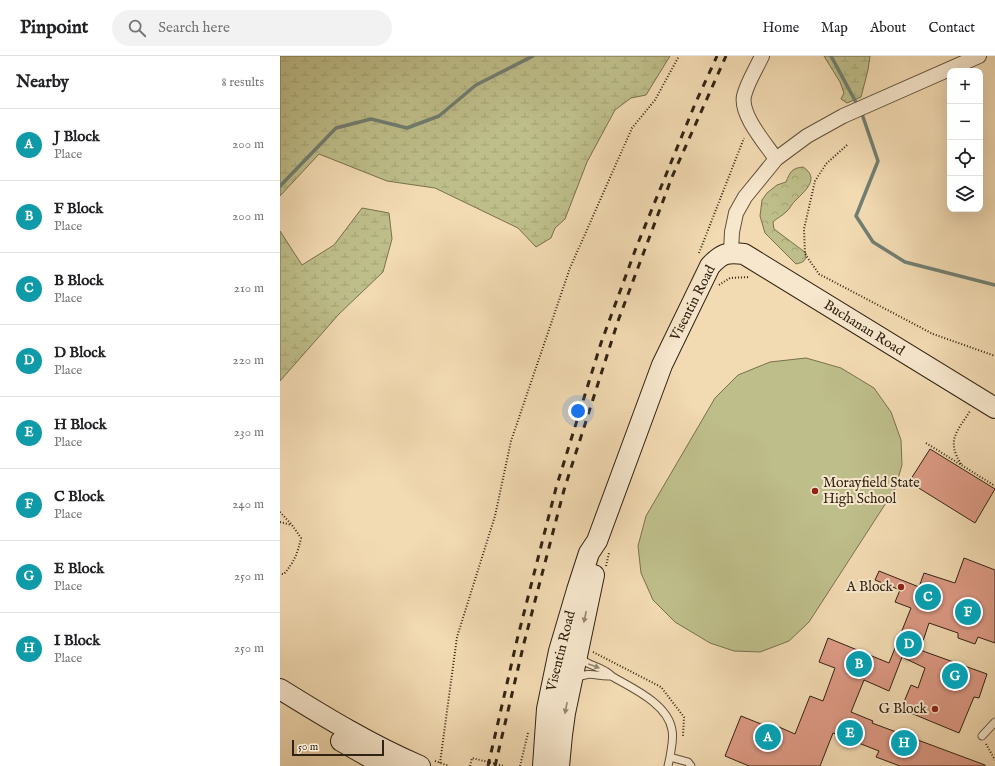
<!DOCTYPE html>
<html lang="en">
<head>
<meta charset="utf-8">
<style>
  :root { --surface:#fff; --page:#f2f2f2; --text:#202124; --muted:#757577; --line:#e0e0e0; --accent:#1a73e8 }
  body { margin:0; font-family:"IM FELL English",serif; background:var(--page); color:var(--text) }
  .controls { position:absolute; right:12px; top:12px; display:grid; overflow:hidden; border-radius:8px; box-shadow:0 4px 16px #0002 }
  .controls button { width:36px; height:36px; display:grid; place-items:center; padding:0; border:0; border-bottom:1px solid var(--line); background:var(--surface); color:var(--text); font:20px sans-serif }
  .scale { position:absolute; left:12px; bottom:10px; width:92px; box-sizing:border-box; padding-left:4px; border:2px solid #312312; border-top:0; font-size:11px; line-height:14px; white-space:nowrap; color:#312312; -webkit-text-stroke:3px #f7e7cd; paint-order:stroke }
  .you { position:absolute; left:298px; top:355px; width:14px; height:14px; margin:-10px; border:3px solid #fff; border-radius:50%; background:#1a73e8; box-shadow:0 0 0 6px #1a73e833 }
  .badge { display:grid; place-items:center; width:26px; height:26px; border-radius:50%; background:var(--accent); color:#fff; font-size:13px; font-weight:700 }
  .pin { position:absolute; translate:-50% -50%; border:2px solid #fff; box-shadow:0 1px 4px #0006 }
  .list { margin:0; padding:0; list-style:none }
  h2 { display:flex; justify-content:space-between; align-items:center; height:52px; margin:0; padding:0 16px; font-size:17px }
  h2 small { font-size:13px; font-weight:400; color:var(--muted) }
  .list li { display:grid; grid-template-columns:26px 1fr auto; gap:12px; align-items:center; box-sizing:border-box; height:72px; padding:0 16px; border-top:1px solid var(--line) }
  .list b { display:block; font-size:15px; white-space:nowrap }
  .list p { margin:0; font-size:13px; white-space:nowrap; color:var(--muted) }
  .list em { font-size:13px; font-style:normal; color:var(--muted) }
  .icon { flex:none; width:22px; height:22px; fill:none; stroke:currentColor; stroke-width:2; stroke-linecap:round; stroke-linejoin:round }
  .map { position:relative; flex:none; width:715px; height:710px; overflow:hidden }
  header { display:flex; align-items:center; gap:24px; box-sizing:border-box; height:56px; padding:0 20px; background:var(--surface); border-bottom:1px solid var(--line) }
  header strong { font-size:19px }
  nav { display:flex; gap:22px; margin-inline-start:auto; font-size:14px }
  .search { width:280px; height:36px; background:var(--page); display:flex; align-items:center; gap:10px; box-sizing:border-box; padding:0 14px; border-radius:22px; color:var(--muted); font-size:15px }
  main { display:flex }
  aside { flex:1; background:var(--surface) }
  .map>svg:first-child { display:block }
  .green { fill:#bebe8a; stroke:#78704e }
  .forest { fill:url(#forest-crowns); stroke:#78704e }
  .wetland { fill:url(#wetland-marsh); stroke:#78704e }
  .lines { fill:none; stroke-linecap:round; stroke-linejoin:round }
  .stream { stroke:#717e71; stroke-width:3.5 }
  .building { fill:#dd9a85; stroke:#312312 }
  .lane-casing { stroke:#61513a; stroke-width:9 }
  .street-casing { stroke:#61513a; stroke-width:16 }
  .secondary-casing { stroke:#312312; stroke-width:22 }
  .path { stroke:#312312; stroke-width:2; stroke-dasharray:1 2; stroke-linecap:butt }
  .lane { stroke:#f7e7cd; stroke-width:7 }
  .street { stroke:#f7e7cd; stroke-width:14 }
  .secondary { stroke:#f7e7cd; stroke-width:20 }
  .rail { stroke:#312312; stroke-width:3; stroke-dasharray:7 7; stroke-linecap:butt }
  .oneway { fill:#948570 }
  .poi-dot { fill:#8f2418; stroke:#f7e7cd; stroke-width:1.5 }
  .labels { text-anchor:middle; dominant-baseline:central; stroke-width:4; stroke-linejoin:round; paint-order:stroke }
  .street-label { font-size:14px; fill:#312312; stroke:#f7e7cd }
  .poi-label { font-size:14px; fill:#312312; stroke:#f7e7cd; text-anchor:end }
</style>
</head>
<body>
<header>
<strong>Pinpoint</strong>
<div class="search"><svg class="icon" aria-label="search" viewBox="0 0 24 24"><circle cx="10" cy="10" r="6"/><path d="M15 15l6 6"/></svg>Search here</div>
<nav><a>Home</a><a>Map</a><a>About</a><a>Contact</a></nav>
</header>
<main>
<aside>
<h2>Nearby<small>8 results</small></h2>
<ul class="list">
<li><span class="badge" style="background:#0f9aa8">A</span><div><b>J Block</b><p>Place</p></div><em>200 m</em></li>
<li><span class="badge" style="background:#0f9aa8">B</span><div><b>F Block</b><p>Place</p></div><em>200 m</em></li>
<li><span class="badge" style="background:#0f9aa8">C</span><div><b>B Block</b><p>Place</p></div><em>210 m</em></li>
<li><span class="badge" style="background:#0f9aa8">D</span><div><b>D Block</b><p>Place</p></div><em>220 m</em></li>
<li><span class="badge" style="background:#0f9aa8">E</span><div><b>H Block</b><p>Place</p></div><em>230 m</em></li>
<li><span class="badge" style="background:#0f9aa8">F</span><div><b>C Block</b><p>Place</p></div><em>240 m</em></li>
<li><span class="badge" style="background:#0f9aa8">G</span><div><b>E Block</b><p>Place</p></div><em>250 m</em></li>
<li><span class="badge" style="background:#0f9aa8">H</span><div><b>I Block</b><p>Place</p></div><em>250 m</em></li>
</ul>
</aside>
<div class="map">
<svg width="715" height="710" viewBox="0 0 715 710">
  <defs>
    <pattern id="forest-crowns" width="20" height="18" patternUnits="userSpaceOnUse"><rect width="20" height="18" fill="#bebe8a"/><path d="M2 6a3 3 0 1 1 6 0M12 15a3 3 0 1 1 6 0" fill="none" stroke="#a4a376"/></pattern>
    <pattern id="wetland-marsh" width="20" height="14" patternUnits="userSpaceOnUse"><rect width="20" height="14" fill="#bebe8a"/><path d="M1 5h8M5 5V1M11 12h8M15 12V8" fill="none" stroke="#a4a376"/></pattern>
  </defs>
  <rect width="100%" height="100%" fill="#f2dab2"/>
  <filter id="stains"><feTurbulence type="fractalNoise" baseFrequency=".005" numOctaves="4"/><feColorMatrix values="0 0 0 0 .2 0 0 0 0 .09 0 0 0 0 .02 0 0 0 .5 -.17"/></filter>
  <radialGradient id="worn" r=".72"><stop offset=".6" stop-color="#630" stop-opacity="0"/><stop offset="1" stop-color="#630" stop-opacity=".3"/></radialGradient>
  <path class="green" d="M526,302L561,312L594,332L611,356L621,384L622,409L615,433L529,566L509,585L480,596L454,595L430,587L395,566L373,544L361,517L358,490L366,460L435,342L458,319L490,306Z"/>
  <path class="forest" d="M523,111C540,122 526,134 516,144C512,147 510,153 506,156C502,160 497,162 493,166L494,173L526,197C526,205 524,206 516,208L485,177L480,160L482,144L487,137L497,129L506,126C510,116 512,112 523,111Z"/>
  <path class="wetland" d="M0,0H390L366,39L351,42L335,54L307,106L285,163L275,172L271,182L256,191L238,172L155,132L107,125L39,98L0,140Z
    M544,0H590L588,14L581,41L567,47L561,43L564,37L560,26Z
    M82,152L109,157L112,183L103,216L59,258L0,325V175L22,209L54,189Z"/>
  <g class="lines">
    <path class="stream" d="M551,0L578,50
      M581,55L598,105L576,160L593,186L625,206L715,229
      M0,130L56,72L91,63L127,72L159,60L196,29L253,0"/>
  </g>
  <path class="building" d="M650,393L715,433L695,467L629,426Z
    M684,502L715,514V587L698,581L695,588L678,582V577L649,567L640,594L707,618L699,642L694,641L679,677L621,653L631,629L638,632L645,612L622,601L609,635L584,624L571,656L593,665L592,667L705,709V710H620L596,701L599,695L553,677L540,710H469L445,700L461,660L491,672L492,668L515,678L530,640L543,645L555,612L539,606L548,582L609,607L631,552L615,546L620,534L595,524L599,515L639,531L644,517L675,527Z"/>
  <g class="lines">
    <g class="lane-casing">
      <path id="lane" d="M299,601C308,610 316,609 325,615C328,616 330,619 333,621C352,632 388,648 392,674C394,683 391,693 390,701L408,706L411,710
        M295,623C311,614 315,621 331,620
        M702,680L715,666
        M388,710L390,701"/>
    </g>
    <g class="street-casing">
      <path id="street" d="M482,0C476,13 467,27 464,40C460,59 486,88 496,103
        M451,196L452,176L456,157L465,141L496,103L527,80L563,60L699,0"/>
    </g>
    <g class="secondary-casing">
      <path id="secondary" d="M0,633C45,661 91,689 140,710
        M61,685L105,710
        M263,710L267,653L279,595L297,534L309,497L317,485L382,309L430,210C442,197 447,196 464,198L715,352
        M279,710L282,679L285,657L314,519"/>
    </g>
    <path class="path" d="M567,89L546,108L535,125L524,173L525,198L539,218L653,278L715,300
      M419,197L464,82
      M439,229L450,222L470,221
      M646,387L715,430
      M681,408C666,384 677,376 690,355
      M0,456L12,469L21,482C18,497 14,506 4,518H0
      M0,466L11,469
      M326,510L329,497
      M313,596L381,631L404,661L403,680
      M706,688L715,704
      M155,705L169,710
      M160,707L177,581L215,460L231,385L290,212L352,72L375,44L399,0
      M190,710L192,702L224,710
      M240,710L248,677"/>
    <use href="#lane" class="lane"/>
    <use href="#street" class="street"/>
    <use href="#secondary" class="secondary"/>
    <path class="rail" d="M208,710L237,584L276,432L321,287L356,192L415,48L437,0
      M215,710L244,587L284,434L338,265L392,121L446,0"/>
  </g>
  <defs><path id="oneway-solid" d="M-6-.8H1V-3.2L6.5 0L1 3.2V.8H-6Z"/></defs>
  <g class="oneway">
    <use href="#oneway-solid" transform="translate(305 561) rotate(102)"/>
    <use href="#oneway-solid" transform="translate(314 610) rotate(20)"/>
    <use href="#oneway-solid" transform="translate(286 652) rotate(101)"/>
  </g>
  <g class="poi-dot">
    <circle cx="535" cy="435" r="4"/>
    <circle cx="621" cy="531" r="4"/>
    <circle cx="655" cy="653" r="4"/>
  </g>
  <g class="labels">
    <g class="street-label">
      <text transform="translate(413 247) rotate(-63)">Visentin Road</text>
      <text transform="translate(584 272) rotate(32)">Buchanan Road</text>
      <text transform="translate(281 595) rotate(-76)">Visentin Road</text>
    </g>
    <g class="poi-label">
      <text x="543" y="427" text-anchor="start">Morayfield State<tspan x="543" dy="16">High School</tspan></text>
      <text x="613" y="531">A Block</text>
      <text x="647" y="653">G Block</text>
    </g>
  </g>
  <rect width="100%" height="100%" filter="url(#stains)"/>
  <rect width="100%" height="100%" fill="url(#worn)"/>
</svg>
<div class="controls">
<button>+</button>
<button>−</button>
<button><svg class="icon" aria-label="locate" viewBox="0 0 24 24"><circle cx="12" cy="12" r="6"/><path d="M12 2v4M12 18v4M2 12h4M18 12h4"/></svg></button>
<button><svg class="icon" aria-label="layers" viewBox="0 0 24 24"><path d="M12 4l9 5-9 5-9-5zM3 14l9 5 9-5"/></svg></button>
</div>
<div class="scale">50 m</div>
<div class="you"></div>
<div class="pin badge" style="left:488px;top:681px;background:#0f9aa8">A</div>
<div class="pin badge" style="left:579px;top:608px;background:#0f9aa8">B</div>
<div class="pin badge" style="left:648px;top:541px;background:#0f9aa8">C</div>
<div class="pin badge" style="left:629px;top:588px;background:#0f9aa8">D</div>
<div class="pin badge" style="left:570px;top:677px;background:#0f9aa8">E</div>
<div class="pin badge" style="left:688px;top:556px;background:#0f9aa8">F</div>
<div class="pin badge" style="left:675px;top:620px;background:#0f9aa8">G</div>
<div class="pin badge" style="left:624px;top:687px;background:#0f9aa8">H</div>
</div>
</main>
</body>
</html>
